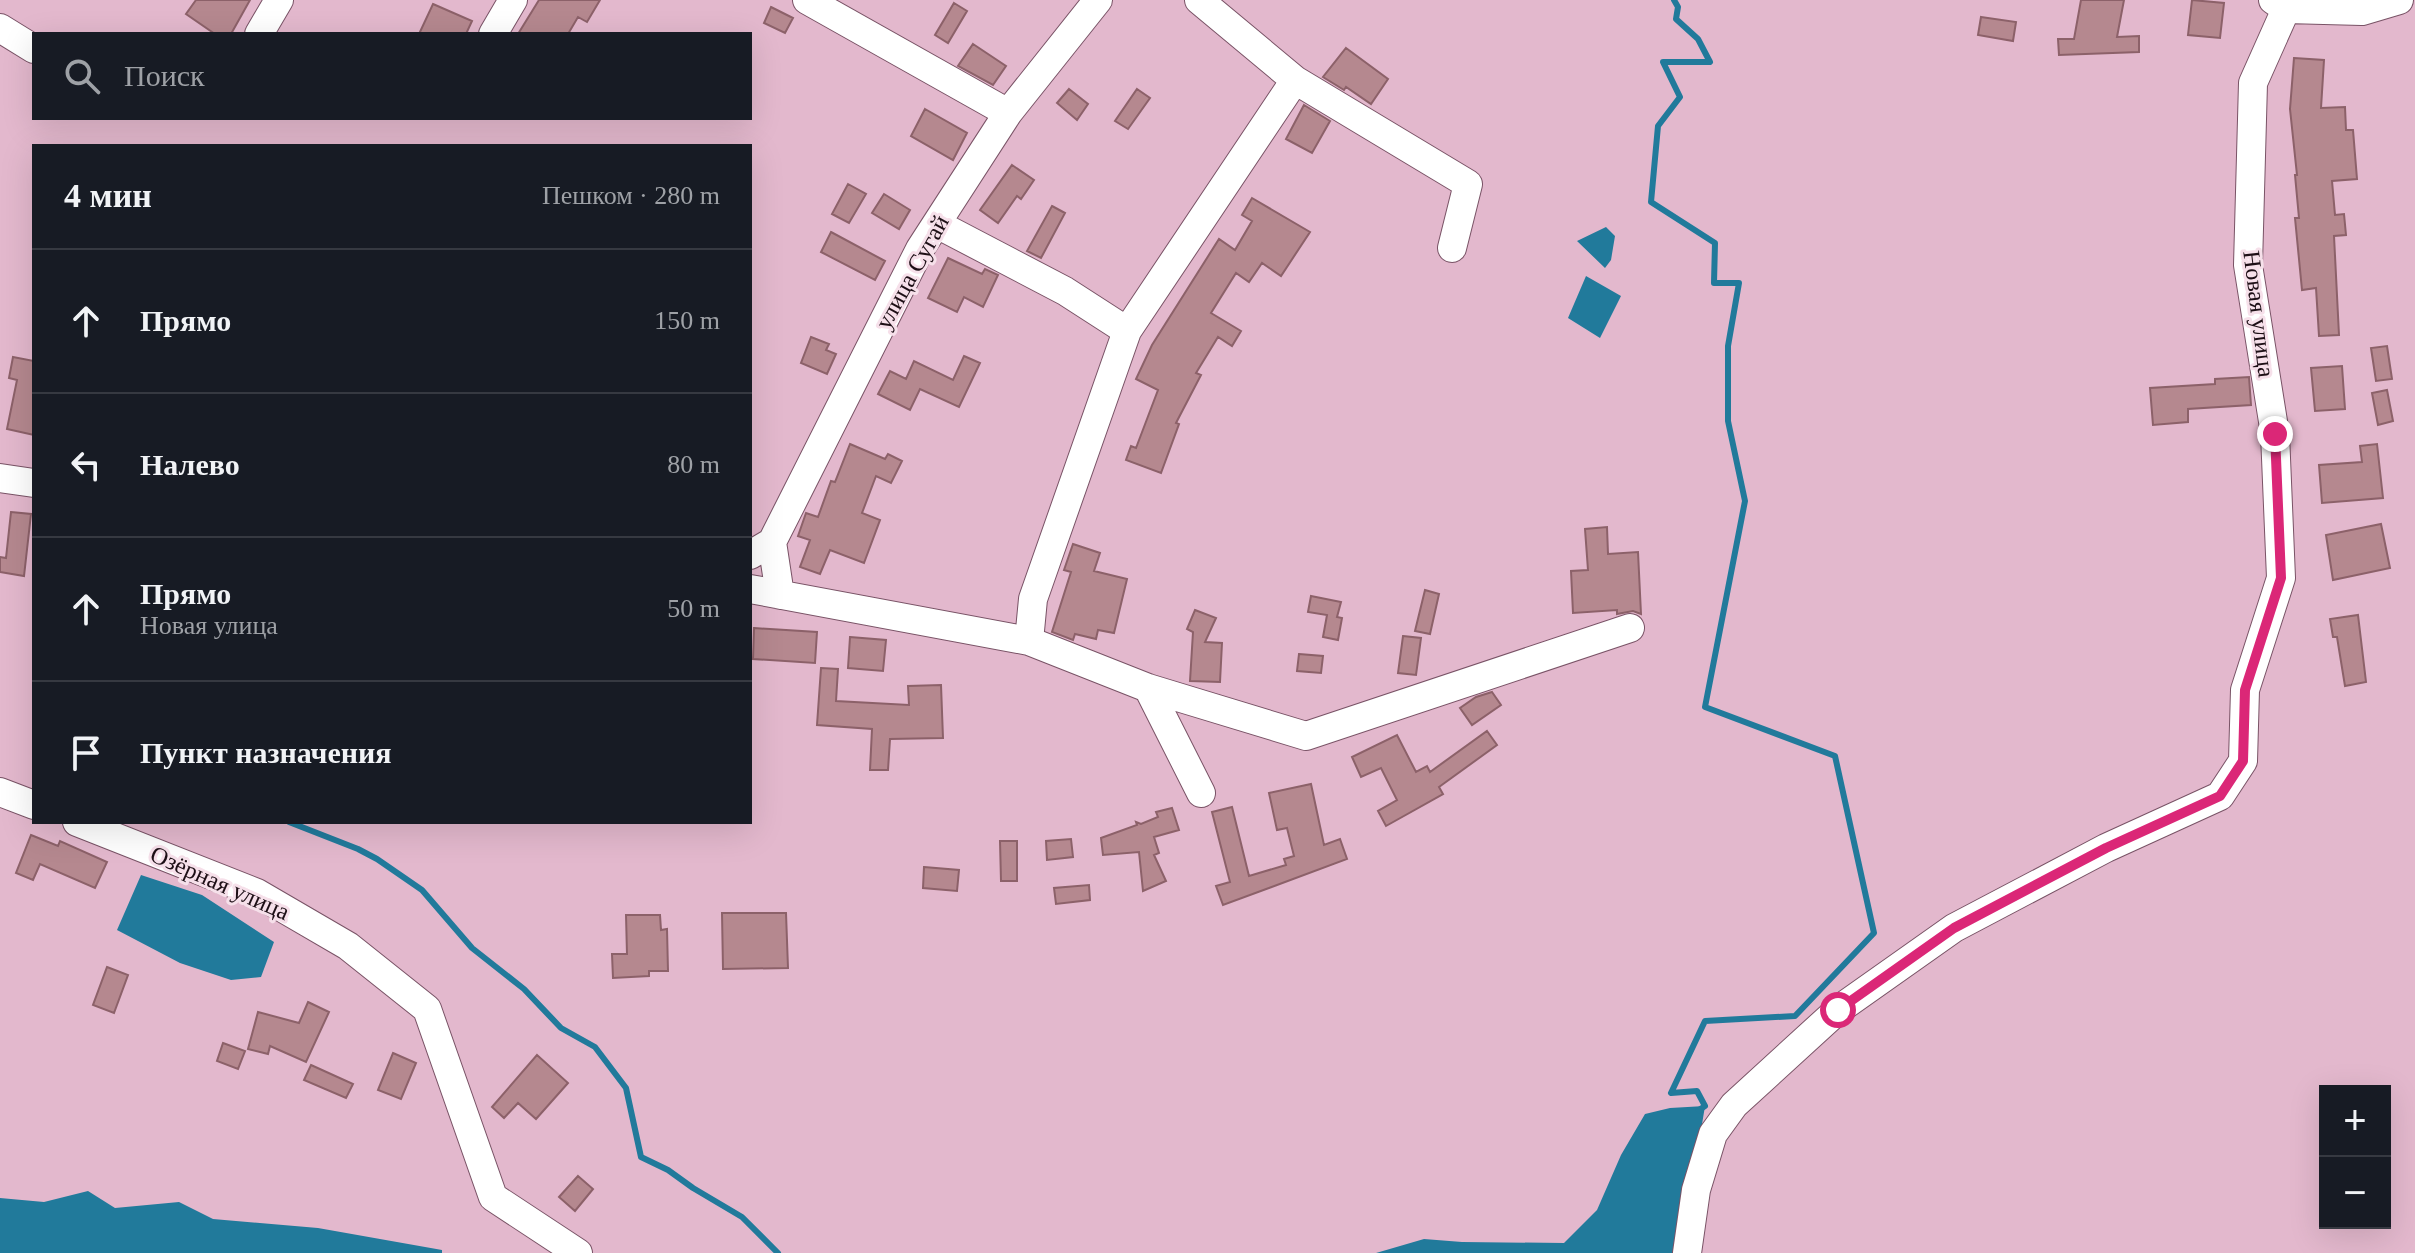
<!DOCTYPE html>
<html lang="ru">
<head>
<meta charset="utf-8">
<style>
  :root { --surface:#171b24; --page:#242831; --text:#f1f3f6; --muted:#9ea1a6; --line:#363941 }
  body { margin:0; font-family:"Times New Roman",serif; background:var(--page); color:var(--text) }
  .controls { position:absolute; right:24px; bottom:24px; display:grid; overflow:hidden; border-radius:0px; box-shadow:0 8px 32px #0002 }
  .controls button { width:72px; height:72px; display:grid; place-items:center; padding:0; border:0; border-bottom:2px solid var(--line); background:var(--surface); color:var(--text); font:40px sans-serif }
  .stop { position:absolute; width:24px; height:24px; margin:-18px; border:6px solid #db2777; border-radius:50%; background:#fff }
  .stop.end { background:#db2777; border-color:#fff; box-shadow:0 2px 8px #0008 }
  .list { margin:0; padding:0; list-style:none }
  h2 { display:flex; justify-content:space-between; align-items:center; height:104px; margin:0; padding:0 32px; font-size:34px }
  h2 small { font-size:26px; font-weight:400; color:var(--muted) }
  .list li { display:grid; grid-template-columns:52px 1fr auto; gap:24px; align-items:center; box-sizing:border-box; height:144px; padding:0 32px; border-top:2px solid var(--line) }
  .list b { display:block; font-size:30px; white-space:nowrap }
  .list p { margin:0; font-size:26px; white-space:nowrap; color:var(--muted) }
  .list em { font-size:26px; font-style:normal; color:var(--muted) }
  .icon { flex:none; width:44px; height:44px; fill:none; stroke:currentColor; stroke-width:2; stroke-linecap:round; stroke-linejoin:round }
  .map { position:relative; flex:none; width:2415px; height:1253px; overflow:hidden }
  .search { position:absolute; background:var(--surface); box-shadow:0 8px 32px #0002; left:32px; top:32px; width:720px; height:88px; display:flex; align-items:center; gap:20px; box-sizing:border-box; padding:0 28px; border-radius:0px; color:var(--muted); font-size:30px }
  .panel { position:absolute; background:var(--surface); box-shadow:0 8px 32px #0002; left:32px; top:144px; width:720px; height:680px; border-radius:0px }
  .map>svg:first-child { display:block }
  .water { fill:#217a9b }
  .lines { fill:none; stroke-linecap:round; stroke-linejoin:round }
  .stream { stroke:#217a9b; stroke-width:6 }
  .building { fill:#b5888f; stroke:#8c6169; stroke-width:2 }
  .minor-casing { stroke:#795366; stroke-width:30 }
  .minor { stroke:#fff; stroke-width:28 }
  .route { stroke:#db2777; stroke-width:10 }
  .labels { text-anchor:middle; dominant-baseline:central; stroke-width:6; stroke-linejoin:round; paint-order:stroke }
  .street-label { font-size:24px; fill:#1d0f16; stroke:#f6e0ea }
</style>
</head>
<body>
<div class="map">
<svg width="2415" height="1253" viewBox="0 0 2415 1253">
  <rect width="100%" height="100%" fill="#e3b8cd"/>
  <path class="water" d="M1606,227L1615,236L1611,260L1605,268L1577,241Z
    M1586,276L1621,296L1600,338L1568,318Z
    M141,875L202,895L274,942L261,977L231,980L180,963L117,930Z
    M1705,1106L1681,1253H1376L1424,1239L1462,1242L1564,1243L1597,1210L1621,1155L1645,1114L1670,1108Z
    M88,1191L115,1208L179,1202L213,1219L318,1228L442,1250V1253H0V1198L44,1202Z"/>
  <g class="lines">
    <path class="stream" d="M1674,0L1678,7L1676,19L1698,39L1710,62H1663L1680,97L1658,126L1651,202L1715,243L1714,283H1739L1728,346V421L1745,501L1705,707L1835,756L1874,933L1795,1016L1705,1021L1671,1093L1697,1091L1705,1106L1699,1110
      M289,822L358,849L377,859L422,890L472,948L524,989L561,1028L595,1047L626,1088L641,1157L668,1170L693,1188L742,1217L778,1253"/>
  </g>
  <path class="building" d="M196,0H250L231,34H215L186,14Z
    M539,0H600L587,22L578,17L568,34H518Z
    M2081,0H2124L2117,37L2139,36V52L2059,55L2058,39H2074Z
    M2192,0L2224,3L2220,38L2188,35Z
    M954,3L967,11L948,43L935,35Z
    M433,4L472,21L466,34H419Z
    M771,7L793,18L785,33L764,23Z
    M1981,17L2016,22L2013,41L1978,35Z
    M973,44L1006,66L993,85L958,66Z
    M1346,48L1388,79L1371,104L1346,87L1344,90L1323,77Z
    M2294,58L2324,60L2321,108L2345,107L2346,130H2353L2357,179L2332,181L2335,215L2344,214L2346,235L2334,236L2339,335L2319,336L2316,288L2302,290L2295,218H2299L2295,175H2297L2290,109Z
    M1069,89L1088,104L1077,120L1057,103Z
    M1137,89L1150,98L1128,129L1115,121Z
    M1304,105L1330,121L1312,153L1286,139Z
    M925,109L967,133L953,160L911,136Z
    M1012,165L1034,180L1021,199L1017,196L998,223L980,210Z
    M848,184L866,194L849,223L832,214Z
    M884,194L910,210L899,229L872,213Z
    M1252,198L1310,232L1281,276L1262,263L1249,282L1236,273L1211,313L1241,331L1232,346L1218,337L1196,373L1201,375L1176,423L1179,424L1161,473L1126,460L1131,446L1136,448L1158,390L1136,379L1152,345L1219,239L1235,250L1252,221L1242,215Z
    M1052,206L1065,213L1041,258L1027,251Z
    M831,232L885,261L875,280L821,252Z
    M948,258L982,274L985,269L998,275L983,307L964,297L957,312L928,298Z
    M811,337L829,344L826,350L836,354L827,374L801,363Z
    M2387,346L2392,379L2376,381L2371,348Z
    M964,356L980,363L959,407L920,389L910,410L878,394L890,371L906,379L914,361L953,380Z
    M13,357L34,361V435L7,429L17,380L9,378Z
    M2342,366L2345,409L2315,411L2311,368Z
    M2249,377L2251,405L2188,409V422L2153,425L2150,388L2215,384V379Z
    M2387,390L2393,421L2378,425L2372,393Z
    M850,444L885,459L888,454L902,461L891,483L876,476L862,513L880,520L864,563L830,550L820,574L800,567L810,540L798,536L806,513L818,517L831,481L835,482Z
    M2377,444L2383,498L2322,503L2319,465L2362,462L2360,446Z
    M11,512L31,514L24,576L0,572V557L6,558Z
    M2381,524L2390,568L2333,580L2326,535Z
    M1607,527L1608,554L1638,552L1641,614L1633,611L1617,614V610L1573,613L1571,571L1588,570L1585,529Z
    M1073,544L1100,553L1094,571L1127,579L1114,633L1098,630L1096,639L1075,634L1073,640L1052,632L1071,572L1064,570Z
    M1425,590L1439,594L1430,634L1415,631Z
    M1311,596L1341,602L1337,617L1342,618L1338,640L1323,637L1327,615L1308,612Z
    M1195,610L1216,618L1205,642L1222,643L1220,682L1190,681L1193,632L1187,629Z
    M2358,615L2366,682L2345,686L2337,637H2333L2330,619Z
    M754,628L817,632L815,663L753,659Z
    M1403,636L1421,638L1416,675L1398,673Z
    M850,637L886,640L883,671L848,668Z
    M1299,654L1323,656L1321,673L1297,671Z
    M821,668L838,669L836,701L909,705L908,686L941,685L943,738L890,739L888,770H870L872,729L817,725Z
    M1492,692L1501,705L1472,725L1460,708L1476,697Z
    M1487,731L1497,745L1439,787L1443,794L1386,826L1378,811L1397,800L1381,768L1361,777L1352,757L1397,735L1416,772L1427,766L1430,772Z
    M1311,784L1324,845L1340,839L1347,859L1223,905L1216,886L1230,882L1212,812L1232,807L1249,876L1286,865L1284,859L1294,856L1287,828L1277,830L1269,793Z
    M1172,808L1179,830L1154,837L1159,853L1154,855L1166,881L1143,891L1139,852L1103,855L1101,838L1137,825L1136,822L1141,824L1158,817L1156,812Z
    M31,835L58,846L60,841L107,862L95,888L40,864L33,880L16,873Z
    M1071,839L1073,857L1047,860L1046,841Z
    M1000,841H1017V881H1001Z
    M924,867L959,870L957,891L923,888Z
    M1089,885L1090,900L1056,904L1054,888Z
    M722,913H786L788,968L723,969Z
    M626,915H660L661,930L667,929L668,971H649V976L613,978L612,954H627Z
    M107,967L128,975L114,1013L93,1005Z
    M308,1002L329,1012L306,1062L270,1046L268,1054L248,1049L258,1012L299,1023Z
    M223,1043L245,1051L238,1069L217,1061Z
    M393,1053L416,1063L401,1099L378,1090Z
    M537,1055L568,1083L536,1119L518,1103L504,1118L492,1107Z
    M311,1065L353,1084L346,1098L304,1080Z
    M578,1176L593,1189L575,1211L559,1197Z"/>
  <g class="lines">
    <g class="minor-casing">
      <path id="minor" d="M807,0L1008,113
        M2273,0L2286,9L2362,11L2399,0
        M0,28L34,49
        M259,34L279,0
        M493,34L513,0
        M1295,80L1468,184L1452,248
        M937,224L1065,291L1127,331
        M0,478L34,483
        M772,542L780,595
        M750,555L772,542L920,249L1008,113L1098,0
        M750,589L1029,641L1148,688L1306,736L1630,628
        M1029,641L1033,599L1127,331L1295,80L1199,0
        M1148,688L1201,793
        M0,792L34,805
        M77,822L257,893L348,946L427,1009L493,1197L578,1253
        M1687,1253L1696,1190L1713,1134L1734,1105L1838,1010L1954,928L2106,848L2220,796L2243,761L2245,690L2281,578L2275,434L2248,265L2253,83L2286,9"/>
    </g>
    <use href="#minor" class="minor"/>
  </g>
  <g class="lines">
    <path class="route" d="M1838,1010L1954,928L2106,848L2220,796L2243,761L2245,690L2281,578L2275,434"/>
  </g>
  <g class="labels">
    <g class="street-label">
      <text transform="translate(912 272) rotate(-61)">улица Сугай</text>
      <text transform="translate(2259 314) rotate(83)">Новая улица</text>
      <text transform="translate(220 883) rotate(24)">Озёрная улица</text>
    </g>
  </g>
</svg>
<div class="controls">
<button>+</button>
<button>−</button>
</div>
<div class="stop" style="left:1838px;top:1010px"></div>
<div class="stop end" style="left:2275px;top:434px"></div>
<div class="search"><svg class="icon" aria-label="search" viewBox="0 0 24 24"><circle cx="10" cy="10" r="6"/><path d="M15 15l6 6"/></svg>Поиск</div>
<section class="panel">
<h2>4 мин<small>Пешком · 280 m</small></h2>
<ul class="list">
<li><svg class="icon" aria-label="ahead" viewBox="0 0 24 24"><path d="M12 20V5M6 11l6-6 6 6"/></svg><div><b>Прямо</b></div><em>150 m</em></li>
<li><svg class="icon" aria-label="left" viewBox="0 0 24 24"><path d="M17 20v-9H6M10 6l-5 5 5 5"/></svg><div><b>Налево</b></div><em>80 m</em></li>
<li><svg class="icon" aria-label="ahead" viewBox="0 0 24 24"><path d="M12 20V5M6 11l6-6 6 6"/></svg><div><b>Прямо</b><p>Новая улица</p></div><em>50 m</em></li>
<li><svg class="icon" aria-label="arrive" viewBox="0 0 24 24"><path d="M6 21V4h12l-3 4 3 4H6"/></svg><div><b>Пункт назначения</b></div></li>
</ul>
</section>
</div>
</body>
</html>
